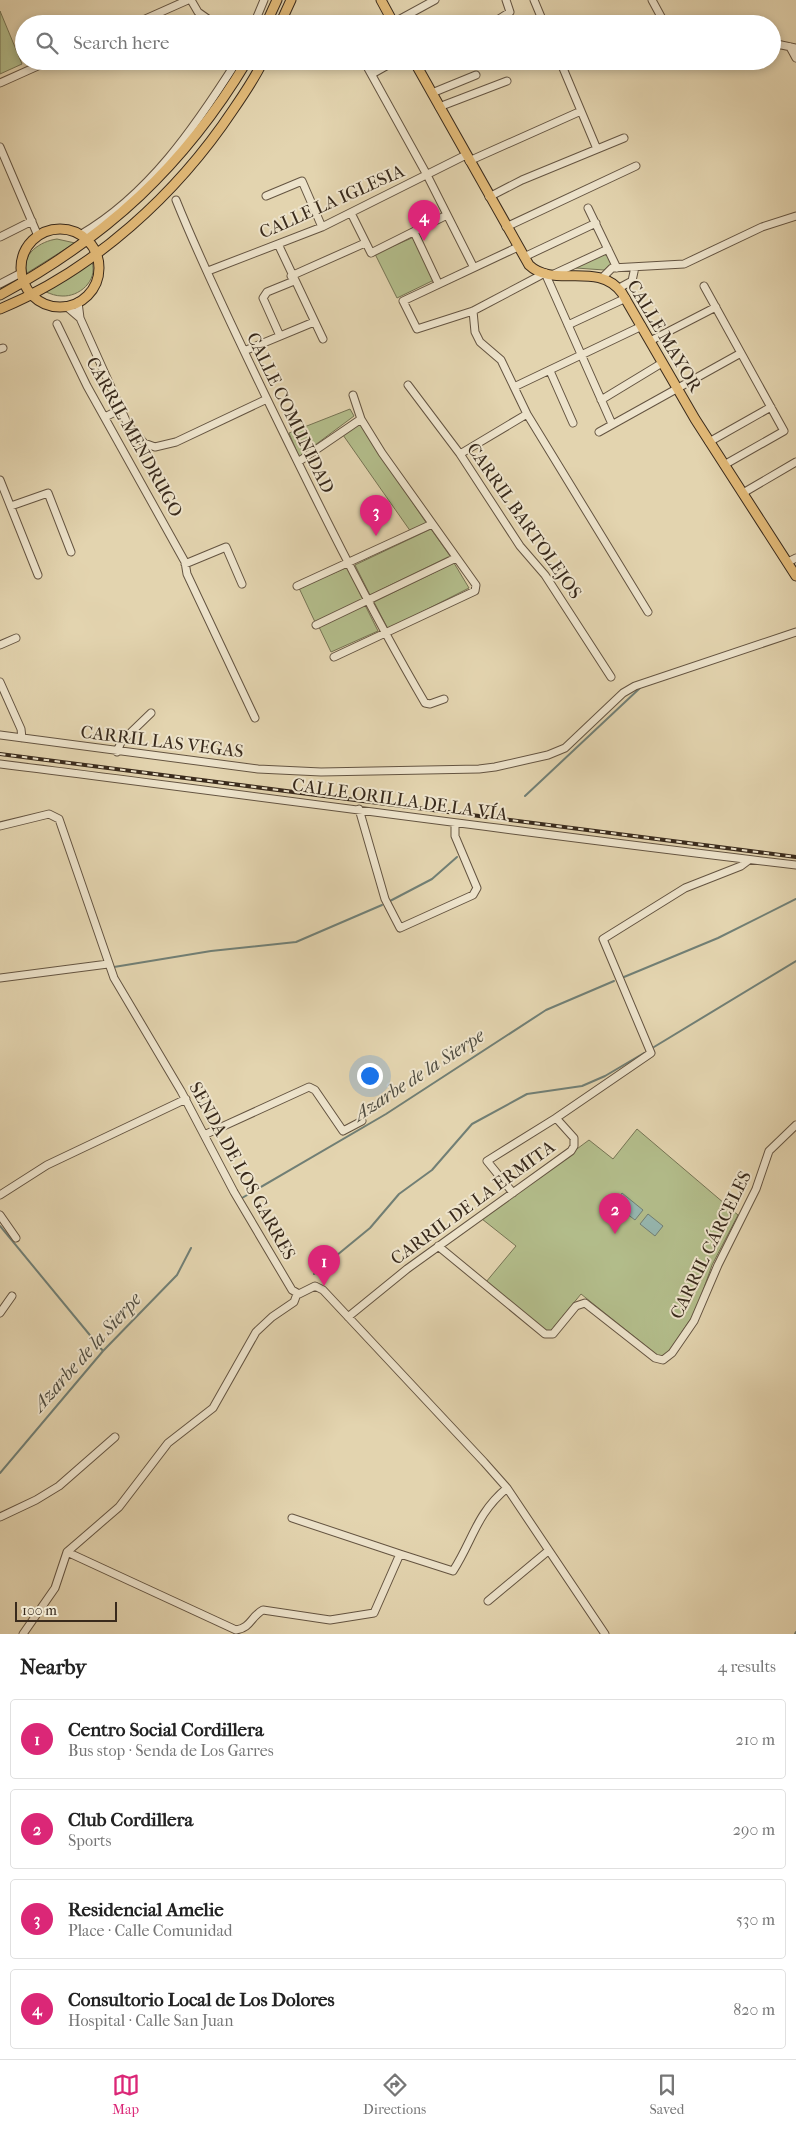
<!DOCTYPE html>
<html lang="en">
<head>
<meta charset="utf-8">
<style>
  :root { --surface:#fff; --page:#f2f2f2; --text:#222; --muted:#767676; --line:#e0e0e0; --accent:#db2777 }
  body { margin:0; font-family:"IM FELL French Canon",serif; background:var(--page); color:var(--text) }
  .scale { position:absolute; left:15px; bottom:12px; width:102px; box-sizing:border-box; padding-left:5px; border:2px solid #392a1c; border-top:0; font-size:14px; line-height:18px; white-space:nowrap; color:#392a1c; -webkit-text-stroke:4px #ede3cb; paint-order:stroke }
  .you { position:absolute; left:369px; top:1075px; width:18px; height:18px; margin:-12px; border:4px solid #fff; border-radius:50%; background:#1a73e8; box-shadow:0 0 0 8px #1a73e833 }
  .badge { display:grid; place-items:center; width:32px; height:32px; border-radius:50%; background:var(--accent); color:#fff; font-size:16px; font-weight:700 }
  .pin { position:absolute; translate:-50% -41px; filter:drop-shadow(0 1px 2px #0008) }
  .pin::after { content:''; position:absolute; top:26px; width:18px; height:15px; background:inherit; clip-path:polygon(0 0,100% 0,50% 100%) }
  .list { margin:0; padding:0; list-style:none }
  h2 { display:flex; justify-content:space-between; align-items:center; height:65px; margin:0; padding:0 20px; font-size:21px }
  h2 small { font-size:16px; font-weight:400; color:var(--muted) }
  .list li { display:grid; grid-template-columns:32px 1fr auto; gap:15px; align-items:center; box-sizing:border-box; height:80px; margin:0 10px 10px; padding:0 10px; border:1px solid var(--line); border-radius:5px }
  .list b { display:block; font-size:19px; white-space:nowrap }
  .list p { margin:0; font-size:16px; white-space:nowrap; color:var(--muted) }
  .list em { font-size:16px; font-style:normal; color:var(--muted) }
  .icon { flex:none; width:28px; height:28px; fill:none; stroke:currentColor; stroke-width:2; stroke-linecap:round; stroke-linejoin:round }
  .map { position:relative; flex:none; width:796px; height:1634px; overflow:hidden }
  .search { position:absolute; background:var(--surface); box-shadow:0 2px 8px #0003; left:15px; right:15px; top:15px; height:55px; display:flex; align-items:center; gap:12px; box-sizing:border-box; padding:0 18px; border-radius:28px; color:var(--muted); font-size:19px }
  .sheet { height:425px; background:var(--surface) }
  nav { display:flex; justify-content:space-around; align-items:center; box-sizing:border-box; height:70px; border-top:1px solid var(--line); background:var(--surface); font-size:14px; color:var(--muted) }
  nav a { display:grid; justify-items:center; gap:2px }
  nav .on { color:var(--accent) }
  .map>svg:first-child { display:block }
  .green { fill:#b3bd8b; stroke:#767454 }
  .water { fill:#96b7b0; stroke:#717f75 }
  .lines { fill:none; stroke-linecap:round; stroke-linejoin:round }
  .stream { stroke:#717f75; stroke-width:2 }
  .minor-casing { stroke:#645441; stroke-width:9 }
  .major-casing { stroke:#392a1c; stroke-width:11 }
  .minor { stroke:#ede3cb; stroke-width:7 }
  .major { stroke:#e2ba78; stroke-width:9 }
  .rail-casing { stroke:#392a1c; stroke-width:4 }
  .rail { stroke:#ede3cb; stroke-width:2; stroke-dasharray:5.5; stroke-linecap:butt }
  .labels { text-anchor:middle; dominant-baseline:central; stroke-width:4; stroke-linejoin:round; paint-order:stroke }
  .street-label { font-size:18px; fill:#392a1c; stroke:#ede3cb }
  .water-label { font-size:19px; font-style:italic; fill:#504d41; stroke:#ede3cb }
</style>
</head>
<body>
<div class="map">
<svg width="796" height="1634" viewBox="0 0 796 1634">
  <rect width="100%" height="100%" fill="#e3d4af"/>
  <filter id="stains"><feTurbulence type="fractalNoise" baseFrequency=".004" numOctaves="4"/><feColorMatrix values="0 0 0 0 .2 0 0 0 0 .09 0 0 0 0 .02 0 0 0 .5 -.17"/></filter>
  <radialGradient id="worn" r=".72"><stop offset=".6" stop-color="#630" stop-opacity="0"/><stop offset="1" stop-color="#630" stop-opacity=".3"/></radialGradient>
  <path class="green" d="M0,11L22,64L0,74Z
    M414,237L434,280L397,298L375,254Z
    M57,239L75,243L27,273C20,254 41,241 57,239Z
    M607,252L612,263L604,270L576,268Z
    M92,262C98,281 79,297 62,296C56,296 51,294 46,292Z
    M350,409L354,416L299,457L289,433Z
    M360,424L427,524L411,532L343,435Z
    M431,529L450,556L370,595L355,565Z
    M454,563L469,588L388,629L374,602Z
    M348,567L363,600L315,622L299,588Z
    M365,605L378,631L331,652L319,627Z
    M637,1129L738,1215L712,1265L696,1311L665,1357L661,1358L581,1294L549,1333L545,1332L486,1282L516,1246L482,1219L589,1140L613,1159Z"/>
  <path class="water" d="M622,1193L643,1210L635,1220L614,1204Z
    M648,1214L663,1226L655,1236L640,1224Z"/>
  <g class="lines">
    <path class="stream" d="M525,796L640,688
      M390,901L432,879L457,857
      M114,967L211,951L296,942L382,905
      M624,977L718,938L796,899
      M654,1047L796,961
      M242,1198L386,1114L546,1010L614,981
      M0,1226L103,1351
      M314,1274L370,1228L399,1194L432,1170L472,1124L527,1094L582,1086L605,1076L644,1053
      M0,1473L103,1351L177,1275L191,1248
      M795,1634L796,1632"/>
    <g class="minor-casing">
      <path id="minor" d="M191,0L198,12L215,24
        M534,0L544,24
        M652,0L665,24
        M499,19L510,12L506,0
        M134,24L188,0
        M254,24L264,0
        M391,24L435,0
        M772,43L796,48
        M790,47L796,58
        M364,61L427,175L473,266
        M560,61L597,149
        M418,67L431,61
        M372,74L395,61
        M0,83L49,61
        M432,93L476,75
        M439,107L507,81
        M0,147L38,236
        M469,161L581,111
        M266,196L302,181L322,227
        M489,197L522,180L624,138
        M176,200C203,267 235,332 266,397C316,500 367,604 425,703L430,704L444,699
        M588,208L617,268
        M351,213L371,253L447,215
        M506,227L636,166
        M414,232L438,283
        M80,235C149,195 195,127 237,61
        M0,237L32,221
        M278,244L323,339
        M518,247L403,301L417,329L473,311L545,273L612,424
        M524,257L596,223
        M208,271L322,227L466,155
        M554,274L608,249
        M291,276L365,243
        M602,278L612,268L684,264L762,227L796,216
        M0,284L21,273
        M704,286L784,431L724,465
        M619,288L632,281L635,267
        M78,302L80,318L128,425L144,443L155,447L176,442L267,399
        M66,306L80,318
        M473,311L475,332L480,342L501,360L527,414L648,612
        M57,324L87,386L185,562L187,574L255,718
        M568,325L626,298
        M280,336L263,298L267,292L294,281
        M650,341L716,307
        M0,349L3,348
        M244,351L314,322
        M550,371L573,423
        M408,385L460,454L520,546L545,575L611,677
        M514,387L642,326
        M601,400L662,363
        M105,417L121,409
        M599,432L741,353
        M709,442L771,407
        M460,454L527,414
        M298,462L361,419
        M0,480L38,575
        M743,493L796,462
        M11,506L48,493L71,552
        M788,562L796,558
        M185,564L226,547L242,584
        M297,586L432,524
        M316,625L456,558
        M0,645L16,638
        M334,657L475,591L476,585L382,453L361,419L353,395
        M0,682L21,729L22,738
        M0,735L258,769L321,772L479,769L495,767L548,755L565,748L623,693L635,686L796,632
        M117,752L121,742L151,713
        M0,764C266,797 530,834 796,865
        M359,809L385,899L400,928L473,895L477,888L455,836V823
        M0,826L49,814L59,819L114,978L181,1091L234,1192L292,1290L299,1294L315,1286L323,1290L484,1462L507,1488L605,1634
        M0,978L108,964
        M204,1135L309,1087L315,1090L343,1131L362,1121
        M513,1193L487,1161L556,1118
        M0,1195L47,1165L186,1099
        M0,1215L16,1238
        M438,1246L545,1334H553L576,1306L585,1303L655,1358L663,1360L672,1353L694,1321L718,1265L756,1189L769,1151L796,1125
        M0,1313L12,1296
        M348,1317L407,1269L571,1151L574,1146V1138L556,1118L651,1053L603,939L685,888L741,866L749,860
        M0,1517L36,1500L59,1486L115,1437
        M292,1518L400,1554
        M67,1552L236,1630C251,1628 251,1616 263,1610L330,1620L374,1613L400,1554L453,1571C473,1540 476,1514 507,1488
        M488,1601L548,1551
        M23,1634L55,1588L67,1552L119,1507L168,1443L213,1408L256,1332L272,1317L294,1302L297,1294"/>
    </g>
    <g class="major-casing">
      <path id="major" d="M381,0L394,24
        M266,24L277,0
        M280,24L291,0
        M414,61L529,265C554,289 598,260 622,293L695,419L796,576
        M21 268a39 39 0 1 1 78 0a39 39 0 1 1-78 0Z
        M0,295C107,237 184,166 247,61
        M0,309C94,270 177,194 233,110C244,94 255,78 263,61"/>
    </g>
    <use href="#minor" class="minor"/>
    <use href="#major" class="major"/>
    <g class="rail-casing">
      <path id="rail" d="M0,754L796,857"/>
    </g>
    <use href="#rail" class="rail"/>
  </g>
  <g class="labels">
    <g class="street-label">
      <text transform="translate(332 202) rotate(-24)">CALLE LA IGLESIA</text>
      <text transform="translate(664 336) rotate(59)">CALLE MAYOR</text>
      <text transform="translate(290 413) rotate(64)">CALLE COMUNIDAD</text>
      <text transform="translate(134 437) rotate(61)">CARRIL MENDRUGO</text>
      <text transform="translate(524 521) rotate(55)">CARRIL BARTOLEJOS</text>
      <text transform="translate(162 742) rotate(7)">CARRIL LAS VEGAS</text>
      <text transform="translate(400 800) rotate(8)">CALLE ORILLA DE LA VÍA</text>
      <text transform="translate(242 1171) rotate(61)">SENDA DE LOS GARRES</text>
      <text transform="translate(473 1203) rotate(-36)">CARRIL DE LA ERMITA</text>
      <text transform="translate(711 1245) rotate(-64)">CARRIL CÁRCELES</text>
    </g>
    <g class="water-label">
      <text transform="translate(419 1075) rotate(-33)">Azarbe de la Sierpe</text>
      <text transform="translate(87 1352) rotate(-48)">Azarbe de la Sierpe</text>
    </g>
  </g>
  <rect width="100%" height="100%" filter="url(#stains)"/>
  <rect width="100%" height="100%" fill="url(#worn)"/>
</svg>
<div class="scale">100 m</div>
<div class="you"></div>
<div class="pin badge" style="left:324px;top:1286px">1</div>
<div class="pin badge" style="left:615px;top:1234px">2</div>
<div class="pin badge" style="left:376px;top:536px">3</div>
<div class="pin badge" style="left:424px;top:241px">4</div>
<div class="search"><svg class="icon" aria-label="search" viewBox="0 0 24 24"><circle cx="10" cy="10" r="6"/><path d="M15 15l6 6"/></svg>Search here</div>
</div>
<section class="sheet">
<h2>Nearby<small>4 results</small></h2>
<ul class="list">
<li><span class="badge">1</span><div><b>Centro Social Cordillera</b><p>Bus stop · Senda de Los Garres</p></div><em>210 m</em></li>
<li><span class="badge">2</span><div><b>Club Cordillera</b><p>Sports</p></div><em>290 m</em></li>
<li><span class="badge">3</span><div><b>Residencial Amelie</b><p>Place · Calle Comunidad</p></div><em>530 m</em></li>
<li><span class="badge">4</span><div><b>Consultorio Local de Los Dolores</b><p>Hospital · Calle San Juan</p></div><em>820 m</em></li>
</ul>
</section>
<nav>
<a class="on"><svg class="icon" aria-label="map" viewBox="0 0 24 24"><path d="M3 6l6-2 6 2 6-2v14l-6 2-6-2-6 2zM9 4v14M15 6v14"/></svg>Map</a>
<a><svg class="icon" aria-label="directions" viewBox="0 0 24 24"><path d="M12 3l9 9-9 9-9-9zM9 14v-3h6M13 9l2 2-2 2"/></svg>Directions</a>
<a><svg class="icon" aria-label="saved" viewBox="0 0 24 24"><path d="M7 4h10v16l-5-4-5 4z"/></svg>Saved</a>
</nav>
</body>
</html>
